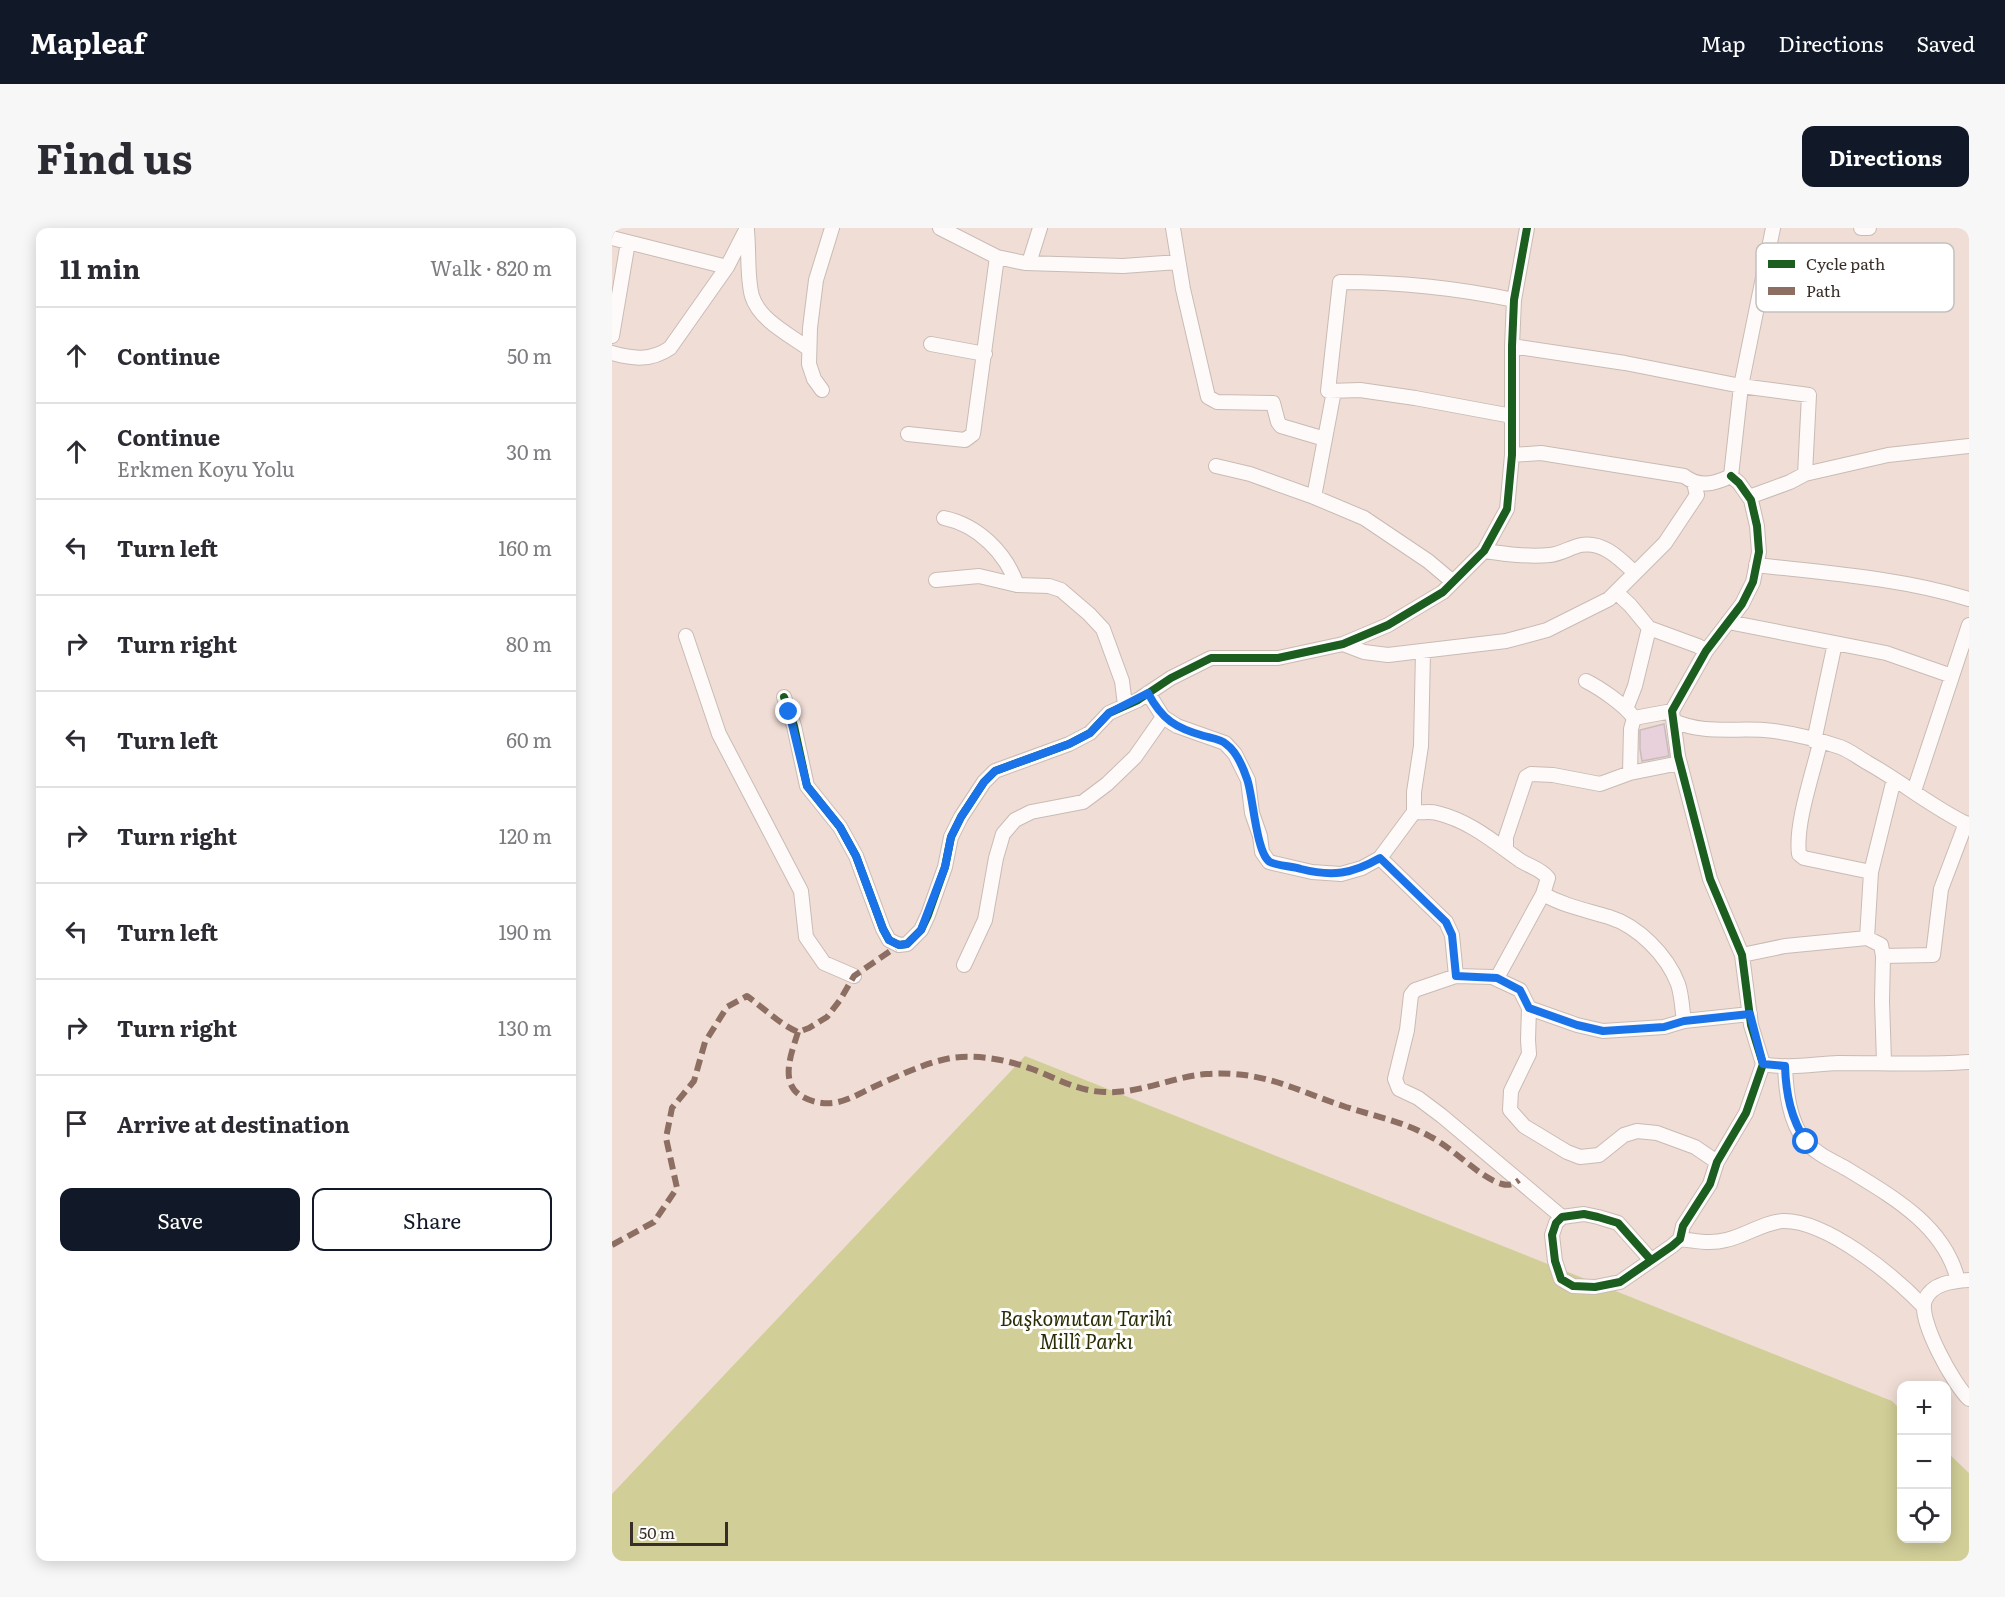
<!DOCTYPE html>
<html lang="en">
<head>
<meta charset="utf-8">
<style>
  :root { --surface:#fff; --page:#f7f7f7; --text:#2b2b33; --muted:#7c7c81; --line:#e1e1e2; --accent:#111827 }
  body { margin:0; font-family:Literata,serif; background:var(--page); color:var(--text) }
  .controls { position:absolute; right:18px; bottom:18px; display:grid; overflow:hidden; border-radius:12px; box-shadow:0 3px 15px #0003 }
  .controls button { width:54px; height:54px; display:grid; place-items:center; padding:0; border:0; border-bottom:2px solid var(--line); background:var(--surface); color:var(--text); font:30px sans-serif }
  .scale { position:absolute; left:18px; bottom:15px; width:98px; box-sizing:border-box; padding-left:6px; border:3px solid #392d28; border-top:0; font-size:16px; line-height:21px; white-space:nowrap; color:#392d28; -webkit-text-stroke:4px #fff; paint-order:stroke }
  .stop { position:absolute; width:18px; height:18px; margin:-14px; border:4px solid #1a73e8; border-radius:50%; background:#fff }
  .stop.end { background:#1a73e8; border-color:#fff; box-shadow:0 2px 6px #0008 }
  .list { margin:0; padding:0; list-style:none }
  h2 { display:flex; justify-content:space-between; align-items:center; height:78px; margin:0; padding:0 24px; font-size:26px }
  h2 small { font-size:20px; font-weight:400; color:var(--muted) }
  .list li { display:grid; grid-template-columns:39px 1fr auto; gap:18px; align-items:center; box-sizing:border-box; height:96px; padding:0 24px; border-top:2px solid var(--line) }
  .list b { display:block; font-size:22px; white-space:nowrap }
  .list p { margin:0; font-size:20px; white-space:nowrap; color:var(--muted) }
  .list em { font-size:20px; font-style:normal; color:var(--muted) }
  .actions { display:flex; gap:12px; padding:18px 24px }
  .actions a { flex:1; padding:14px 0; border:2px solid var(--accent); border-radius:12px; text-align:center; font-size:21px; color:var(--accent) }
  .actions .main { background:var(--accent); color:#fff }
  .icon { flex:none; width:33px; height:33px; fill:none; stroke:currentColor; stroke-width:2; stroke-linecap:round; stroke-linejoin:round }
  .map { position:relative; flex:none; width:1357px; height:1333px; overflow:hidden; border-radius:12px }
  header { display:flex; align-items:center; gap:36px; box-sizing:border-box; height:84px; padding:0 30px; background:var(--accent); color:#fff }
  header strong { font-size:28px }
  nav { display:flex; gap:33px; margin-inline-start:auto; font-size:21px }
  .intro { display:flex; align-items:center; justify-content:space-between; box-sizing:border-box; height:144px; padding:0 36px }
  h1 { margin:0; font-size:42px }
  .button { padding:15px 27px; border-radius:12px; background:var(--accent); color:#fff; font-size:21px; font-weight:700 }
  main { display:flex; gap:36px; padding:0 36px }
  aside { flex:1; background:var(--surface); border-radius:12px; box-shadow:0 3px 15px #0003 }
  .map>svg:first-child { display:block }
  .green { fill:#d1ce98 }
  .building { fill:#e8d1db; stroke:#c8bbbc; stroke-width:1.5 }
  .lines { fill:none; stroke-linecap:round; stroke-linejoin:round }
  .minor-casing { stroke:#c9bbb4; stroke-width:16 }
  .minor { stroke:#fdfaf9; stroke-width:14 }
  .quiet { stroke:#8d6e63; stroke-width:6; stroke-dasharray:12 6; stroke-linecap:butt }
  .cycleway-casing { stroke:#fff; stroke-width:11 }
  .cycleway { stroke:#1b5e20; stroke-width:8 }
  .route { stroke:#1a73e8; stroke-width:8 }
  .labels { text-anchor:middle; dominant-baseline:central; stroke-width:6; stroke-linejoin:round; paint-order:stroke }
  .park-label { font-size:20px; font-style:italic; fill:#2a2d04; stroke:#fff }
  .key { fill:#fff; stroke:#c4c0be; stroke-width:1.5 }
  .key-label { font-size:16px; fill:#392d28 }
</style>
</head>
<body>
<header>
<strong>Mapleaf</strong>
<nav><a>Map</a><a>Directions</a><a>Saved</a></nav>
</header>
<div class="intro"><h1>Find us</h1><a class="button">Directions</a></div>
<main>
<aside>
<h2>11 min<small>Walk · 820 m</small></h2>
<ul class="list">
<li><svg class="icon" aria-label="ahead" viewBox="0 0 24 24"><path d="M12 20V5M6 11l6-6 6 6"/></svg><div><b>Continue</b></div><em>50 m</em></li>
<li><svg class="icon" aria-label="ahead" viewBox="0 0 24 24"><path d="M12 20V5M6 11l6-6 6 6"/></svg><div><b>Continue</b><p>Erkmen Koyu Yolu</p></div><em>30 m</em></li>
<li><svg class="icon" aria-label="left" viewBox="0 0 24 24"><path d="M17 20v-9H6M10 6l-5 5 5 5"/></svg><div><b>Turn left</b></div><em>160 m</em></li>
<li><svg class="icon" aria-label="right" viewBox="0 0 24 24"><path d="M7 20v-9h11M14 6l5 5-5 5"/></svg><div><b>Turn right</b></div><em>80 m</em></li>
<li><svg class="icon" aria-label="left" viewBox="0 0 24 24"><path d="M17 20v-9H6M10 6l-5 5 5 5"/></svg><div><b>Turn left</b></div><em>60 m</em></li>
<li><svg class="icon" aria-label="right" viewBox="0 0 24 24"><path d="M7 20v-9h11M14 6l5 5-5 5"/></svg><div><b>Turn right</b></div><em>120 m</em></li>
<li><svg class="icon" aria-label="left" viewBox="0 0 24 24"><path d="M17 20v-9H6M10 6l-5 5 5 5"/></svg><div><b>Turn left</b></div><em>190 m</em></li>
<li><svg class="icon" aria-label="right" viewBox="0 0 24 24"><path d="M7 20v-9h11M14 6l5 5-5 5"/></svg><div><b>Turn right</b></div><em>130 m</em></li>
<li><svg class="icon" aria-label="arrive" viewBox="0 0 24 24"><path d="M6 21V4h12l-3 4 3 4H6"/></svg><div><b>Arrive at destination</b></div></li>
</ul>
<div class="actions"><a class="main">Save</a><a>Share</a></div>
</aside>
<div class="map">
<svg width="1357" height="1333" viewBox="0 0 1357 1333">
  <rect width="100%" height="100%" fill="#f0ded6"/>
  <path class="green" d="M413,828L1280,1173L1289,1182L1290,1310H1334L1335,1224L1357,1245V1333H0V1266Z"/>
  <path class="building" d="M1052,496L1057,528L1030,533L1028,521V502Z"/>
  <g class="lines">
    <g class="minor-casing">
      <path id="minor" d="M328,0L385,29L413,35L511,38L566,34
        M561,0L571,61L596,169L605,174L661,175L666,194L669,198L713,211
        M1249,0H1257
        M135,3C137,21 135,51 140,68C147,92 178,107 197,121
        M0,10L115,39
        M417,35L428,0
        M0,108L16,14
        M319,116L373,126
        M900,118L1013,135L1129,158L1197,167L1193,246L1276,227L1357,218
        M0,125C21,131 39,133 58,120L115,39L135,0
        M210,162L202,151L197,136L198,100L204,52L220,0
        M900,188L803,170L748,162L716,163L728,54C787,54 845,60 902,72
        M296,206L353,212L361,206L385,29
        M900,227L929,225L1072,248C1088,260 1102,256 1119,248
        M604,238L638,246L702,269L752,290L816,333L841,354
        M1119,248L1129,158L1161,0
        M702,269L722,163
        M1137,269L1178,254L1193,246
        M332,290C366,297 394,325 405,357
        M872,323C894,326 915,329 938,327C949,326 959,319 969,317C991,313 1008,331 1022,344
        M1144,337C1215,345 1288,350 1357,371
        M324,352L367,348L405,357L437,358L449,362L477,386L491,401L510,453L513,477
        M1004,364L1018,377L1037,400L1086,418L1094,423
        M1116,394L1274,425L1340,448
        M74,408L107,506L189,663L194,709L212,735L242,748
        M731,416L752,424L776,427L894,413L935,402L997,371L1053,315L1085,267L1082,255
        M974,453C988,460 1013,477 1022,490
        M536,465L551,489L565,498L613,515L623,526L636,552L640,585L648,608L650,624L657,634L700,644L729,646L750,640L768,630L802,584V564L809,518L811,424
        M172,469L182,498L195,558L228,599L244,628L271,701L277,712L287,717L295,716L309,702L316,687L333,639L339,609L349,589L372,554L383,543L457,516L478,505L497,485L526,472L559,450L599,430H666L731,416L776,397L831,364L872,323L895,281L900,227V118L902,72L915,0
        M1014,481L1023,458L1037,400
        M1022,490L1060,483
        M1062,493C1090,506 1122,500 1152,502C1176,504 1204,511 1228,519C1237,522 1247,530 1256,535C1290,554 1321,580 1357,597
        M1202,513L1223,415
        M1208,515C1201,545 1183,596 1187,626L1192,630L1259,644
        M1018,545L1019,501L1022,490
        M1302,563L1357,397
        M802,584C810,585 818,583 825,585C858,593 882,614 909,633C919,639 929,641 936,650L931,666L885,750
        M894,620V609L914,549L919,546L941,547L988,556L1018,545L1068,535
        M768,630L834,694L840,707L844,748
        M931,666C952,678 974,682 997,689C1026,698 1055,727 1066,756C1070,768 1070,781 1072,793L1138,786
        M1255,710L1259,644L1282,551
        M1130,727L1173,718L1255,710L1269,717L1271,728L1270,773L1272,834
        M1271,728L1321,727L1329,661L1354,595
        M352,737L373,692L384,630L391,606L403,592L419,584L471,574L495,556L523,529L551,489
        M917,780L965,797L991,803L1052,799L1072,793
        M1151,836C1176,841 1201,836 1226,835C1270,835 1313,837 1357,834
        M1173,838C1174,863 1177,893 1193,913C1204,926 1221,933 1235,941C1281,969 1333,998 1346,1053
        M950,989L830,888L806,870L787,861L783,851L795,802L799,767L803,762L844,748L880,749L908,762L917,780L916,812L917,826L899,863L898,882L912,898L955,924L968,929L987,927L1012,907L1025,903L1045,905L1083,919L1105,934
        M1068,1011C1083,1013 1099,1016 1114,1012C1133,1008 1152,994 1171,993C1215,992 1282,1048 1311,1078
        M1038,1031L1006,995L986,989L972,986L950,989L944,995L940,1007L943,1033L949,1051L961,1058L983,1059L1008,1054L1060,1018L1068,1011L1071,998L1098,956L1105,934L1134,885L1151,836L1139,797L1130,727L1098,651L1066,528L1060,483L1094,423L1130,376L1141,354L1147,324L1145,298L1139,272L1127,255L1119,248
        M1357,1052C1341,1053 1320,1055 1313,1072C1305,1091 1342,1157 1357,1171"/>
    </g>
    <use href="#minor" class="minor"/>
    <path class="quiet" d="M186,804C180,824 166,856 191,869C200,874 211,876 221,875C235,873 247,866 259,860C284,849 312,835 339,830C365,826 396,832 420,841C444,850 465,863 492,864C527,866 560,849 594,846C651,842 683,862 734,879C762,888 793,894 819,909C841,920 868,950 890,956C897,958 902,956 907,952
      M0,1017L42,994L65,960L54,910L60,880L82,853L93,814L115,779L135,768C152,780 167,796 186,804L197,800L215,789L228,772L242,748L287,717"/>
    <g class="cycleway-casing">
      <path id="cycleway" d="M172,469L182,498L195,558L228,599L244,628L271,701L277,712L287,717L295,716L309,702L316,687L333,639L339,609L349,589L372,554L383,543L457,516L478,505L497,485L526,472L559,450L599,430H666L731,416L776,397L831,364L872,323L895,281L900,227V118L902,72L915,0
        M1038,1031L1006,995L986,989L972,986L950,989L944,995L940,1007L943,1033L949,1051L961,1058L983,1059L1008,1054L1060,1018L1068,1011L1071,998L1098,956L1105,934L1134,885L1151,836L1139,797L1130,727L1098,651L1066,528L1060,483L1094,423L1130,376L1141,354L1147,324L1145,298L1139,272L1127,255L1119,248"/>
    </g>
    <use href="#cycleway" class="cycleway"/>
  </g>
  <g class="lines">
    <path class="route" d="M177,484L195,558L228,599L244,628L271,701L277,712L287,717L295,716L309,702L333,639L339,609L349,589L372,554L383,543L457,516L478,505L497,485L536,465C550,492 564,500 592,508C599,510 609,511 614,516C624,523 631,539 635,551C641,566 644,626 658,634C666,638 680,638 689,641C720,649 740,646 768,630L834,694L840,707L844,748L885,750L908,762L917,780L965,797L991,803L1052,799L1072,793L1138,786L1151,836L1173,838C1174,867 1179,890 1194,914"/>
  </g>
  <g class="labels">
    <g class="park-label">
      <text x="474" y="1089">Başkomutan Tarihî<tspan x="474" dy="23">Millî Parkı</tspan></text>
    </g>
  </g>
  <rect x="1144" y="15" width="198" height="69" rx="9" class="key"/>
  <rect x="1156" y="32" width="27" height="8" fill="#1b5e20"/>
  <rect x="1156" y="59" width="27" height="8" fill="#8d6e63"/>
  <g class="key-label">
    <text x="1194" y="42">Cycle path</text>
    <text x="1194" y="69">Path</text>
  </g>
</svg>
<div class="controls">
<button>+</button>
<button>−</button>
<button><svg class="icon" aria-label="locate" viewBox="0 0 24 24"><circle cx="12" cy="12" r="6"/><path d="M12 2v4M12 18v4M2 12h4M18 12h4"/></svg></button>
</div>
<div class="scale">50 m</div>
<div class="stop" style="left:1194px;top:914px"></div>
<div class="stop end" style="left:177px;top:484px"></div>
</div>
</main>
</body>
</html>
